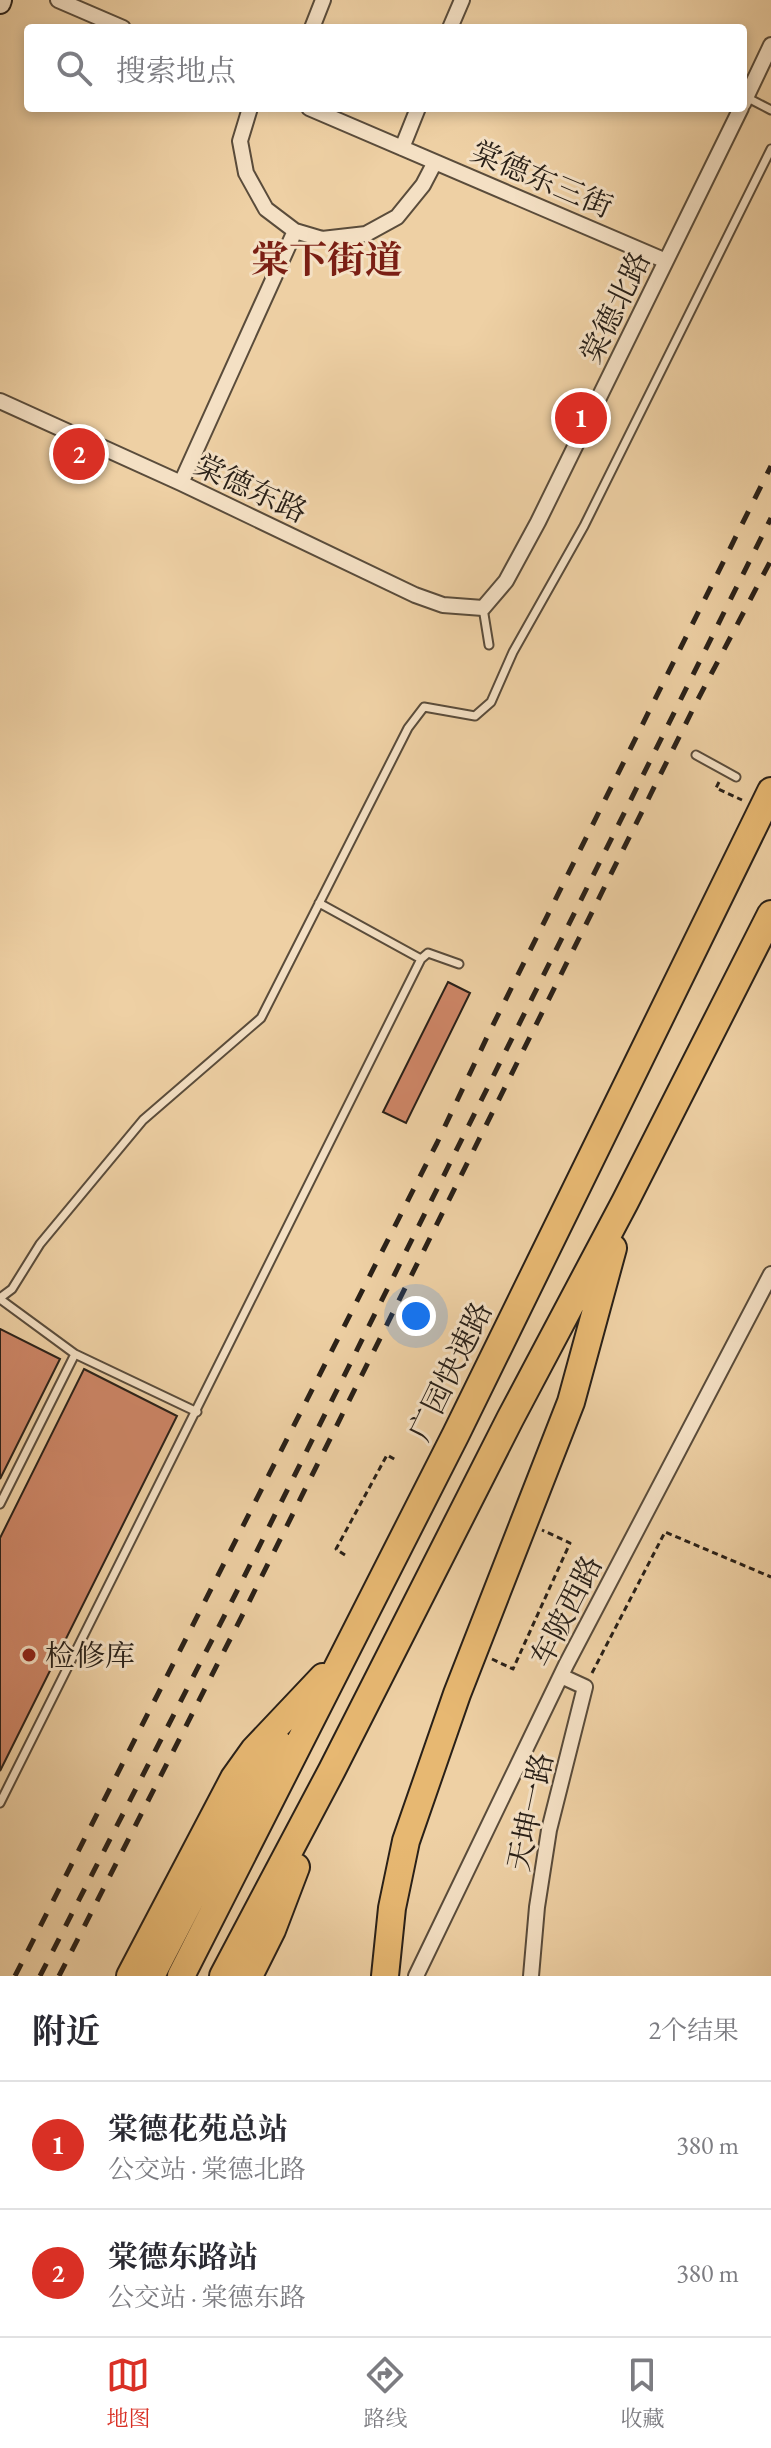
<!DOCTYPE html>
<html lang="zh">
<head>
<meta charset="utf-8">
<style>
  :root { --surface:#fff; --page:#f2f2f3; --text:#2b2b33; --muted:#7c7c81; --line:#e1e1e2; --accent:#d93025 }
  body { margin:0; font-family:"EB Garamond","Noto Serif SC",serif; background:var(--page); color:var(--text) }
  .you { position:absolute; left:416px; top:1316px; width:28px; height:28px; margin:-20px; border:6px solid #fff; border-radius:50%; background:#1a73e8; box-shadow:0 0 0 12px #1a73e833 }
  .badge { display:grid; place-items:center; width:52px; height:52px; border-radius:50%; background:var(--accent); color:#fff; font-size:26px; font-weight:700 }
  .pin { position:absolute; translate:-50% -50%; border:4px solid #fff; box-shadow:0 2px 8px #0006 }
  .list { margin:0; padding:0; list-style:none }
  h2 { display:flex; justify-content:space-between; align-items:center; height:104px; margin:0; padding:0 32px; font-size:34px }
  h2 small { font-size:26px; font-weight:400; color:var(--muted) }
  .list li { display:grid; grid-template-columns:52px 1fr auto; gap:24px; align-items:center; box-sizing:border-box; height:128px; padding:0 32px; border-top:2px solid var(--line) }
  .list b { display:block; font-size:30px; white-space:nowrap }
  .list p { margin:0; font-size:26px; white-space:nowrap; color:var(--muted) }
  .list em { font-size:26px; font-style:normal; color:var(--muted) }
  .icon { flex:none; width:44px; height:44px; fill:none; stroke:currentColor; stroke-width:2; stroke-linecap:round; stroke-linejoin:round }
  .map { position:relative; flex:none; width:771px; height:1976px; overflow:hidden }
  .search { position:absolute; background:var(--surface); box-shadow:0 4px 12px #0003; left:24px; right:24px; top:24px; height:88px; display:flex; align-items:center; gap:20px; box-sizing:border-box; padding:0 28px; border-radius:8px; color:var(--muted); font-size:30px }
  .sheet { height:360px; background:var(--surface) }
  nav { display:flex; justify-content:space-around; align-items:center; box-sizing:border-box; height:112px; border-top:2px solid var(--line); background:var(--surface); font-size:22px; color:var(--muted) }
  nav a { display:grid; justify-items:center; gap:4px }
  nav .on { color:var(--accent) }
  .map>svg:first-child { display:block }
  .building { fill:#ce8667; stroke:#292018; stroke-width:2 }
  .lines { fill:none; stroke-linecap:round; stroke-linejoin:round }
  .lane-casing { stroke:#5a4c3b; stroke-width:11 }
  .street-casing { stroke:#5a4c3b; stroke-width:18 }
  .secondary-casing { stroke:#292018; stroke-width:24 }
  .highway-casing { stroke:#292018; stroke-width:30 }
  .path { stroke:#292018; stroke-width:3; stroke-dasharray:6 4; stroke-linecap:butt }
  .lane { stroke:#f4e0c4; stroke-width:7 }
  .street { stroke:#f4e0c4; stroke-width:14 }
  .secondary { stroke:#f4e0c4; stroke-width:20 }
  .highway { stroke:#e7b872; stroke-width:26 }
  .rail { stroke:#292018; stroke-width:5; stroke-dasharray:14 14; stroke-linecap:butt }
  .poi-dot { fill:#8f2418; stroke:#f4e0c4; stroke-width:3 }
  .labels { text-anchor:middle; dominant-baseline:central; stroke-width:6; stroke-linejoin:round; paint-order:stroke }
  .street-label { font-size:30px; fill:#292018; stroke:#f4e0c4 }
  .poi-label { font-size:30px; fill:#292018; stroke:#f4e0c4; text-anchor:start }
  .district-label { font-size:38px; font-weight:bold; fill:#7a1f14; stroke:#f4e0c4 }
</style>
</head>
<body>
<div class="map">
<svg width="771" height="1976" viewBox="0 0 771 1976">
  <rect width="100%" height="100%" fill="#eed0a4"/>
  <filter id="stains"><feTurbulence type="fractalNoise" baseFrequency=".0025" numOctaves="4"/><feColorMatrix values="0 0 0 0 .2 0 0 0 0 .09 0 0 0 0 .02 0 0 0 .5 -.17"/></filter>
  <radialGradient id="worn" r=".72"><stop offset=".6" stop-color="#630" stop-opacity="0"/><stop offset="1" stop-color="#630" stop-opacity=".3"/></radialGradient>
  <path class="building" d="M448,982L470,993L406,1123L383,1112Z
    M0,1329L60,1359L0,1479Z
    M84,1369L177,1416L0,1771V1538Z"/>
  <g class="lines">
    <g class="lane-casing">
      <path id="lane" d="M746,97L771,110
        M483,608L489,645
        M696,755L736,777
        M319,903L421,959L428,953L459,964
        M0,1298L12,1289L40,1244L143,1120L261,1018L408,728L424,707L475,716L491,702L513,652L584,526L771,149
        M0,1299L75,1354L197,1412
        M0,1504L75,1354
        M0,1803L421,959"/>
    </g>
    <g class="street-casing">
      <path id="street" d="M58,0L123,28
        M312,28L323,0
        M450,28L462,0
        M743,104L771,45
        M250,108L240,141L246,173L266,209L295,231L322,239L366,234L397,217L423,185L435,162
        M309,108L666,261
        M402,148L418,108
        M0,401L181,483L415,595L443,605L483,608L506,581L538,522L741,108
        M181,483L295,231
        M416,1976L566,1665L771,1274
        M531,1976L537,1907L549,1830L585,1687L561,1676"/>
    </g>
    <g class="secondary-casing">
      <path id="secondary" d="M0,3L1,0"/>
    </g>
    <g class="highway-casing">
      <path id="highway" d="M130,1976L234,1778L254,1750L323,1677
        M151,1976L224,1835L278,1743
        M181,1976L456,1434L771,791
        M223,1976L332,1770L510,1419L625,1202L771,914
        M249,1976L272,1930L296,1867
        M385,1976L392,1908L406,1841L457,1694L571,1402L613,1248"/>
    </g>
    <path class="path" d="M719,782L716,788L742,800
      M345,1555L336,1549L387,1455L396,1460
      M492,1659L513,1669L570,1543L542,1530
      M592,1673L665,1532L771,1577"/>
    <use href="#lane" class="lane"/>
    <use href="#street" class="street"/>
    <use href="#secondary" class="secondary"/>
    <use href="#highway" class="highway"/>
    <path class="rail" d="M15,1976L437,1143L489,1033L771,466
      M40,1976L235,1595L771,518
      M59,1976L249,1602L696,703L771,560"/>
  </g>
  <circle class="poi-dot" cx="29" cy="1655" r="8"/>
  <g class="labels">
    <g class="street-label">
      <text transform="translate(542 179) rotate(23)">棠德东三街</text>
      <text transform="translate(615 307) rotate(-64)">棠德北路</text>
      <text transform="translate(251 488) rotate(25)">棠德东路</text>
      <text transform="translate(450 1371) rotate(-64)">广园快速路</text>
      <text transform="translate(566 1611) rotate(-63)">车陂西路</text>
      <text transform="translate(530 1812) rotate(-78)">天坤一路</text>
    </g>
    <g class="poi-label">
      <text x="45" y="1655">检修库</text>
    </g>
    <g class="district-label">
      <text x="327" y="259">棠下街道</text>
    </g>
  </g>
  <rect width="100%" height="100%" filter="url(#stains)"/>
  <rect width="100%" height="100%" fill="url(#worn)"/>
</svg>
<div class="you"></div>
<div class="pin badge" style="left:581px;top:418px">1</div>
<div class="pin badge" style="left:79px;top:454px">2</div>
<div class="search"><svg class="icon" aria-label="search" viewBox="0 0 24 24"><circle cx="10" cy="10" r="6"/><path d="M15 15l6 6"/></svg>搜索地点</div>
</div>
<section class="sheet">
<h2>附近<small>2个结果</small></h2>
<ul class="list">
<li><span class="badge">1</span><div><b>棠德花苑总站</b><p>公交站 · 棠德北路</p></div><em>380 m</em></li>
<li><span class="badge">2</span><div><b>棠德东路站</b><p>公交站 · 棠德东路</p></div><em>380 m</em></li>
</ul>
</section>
<nav>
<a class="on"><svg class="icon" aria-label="map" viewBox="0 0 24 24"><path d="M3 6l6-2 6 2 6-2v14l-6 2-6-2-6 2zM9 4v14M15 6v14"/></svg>地图</a>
<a><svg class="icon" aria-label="directions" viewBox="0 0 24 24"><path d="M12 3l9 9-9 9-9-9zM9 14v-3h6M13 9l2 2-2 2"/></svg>路线</a>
<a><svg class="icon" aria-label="saved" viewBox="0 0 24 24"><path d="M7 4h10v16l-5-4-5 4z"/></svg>收藏</a>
</nav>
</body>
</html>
